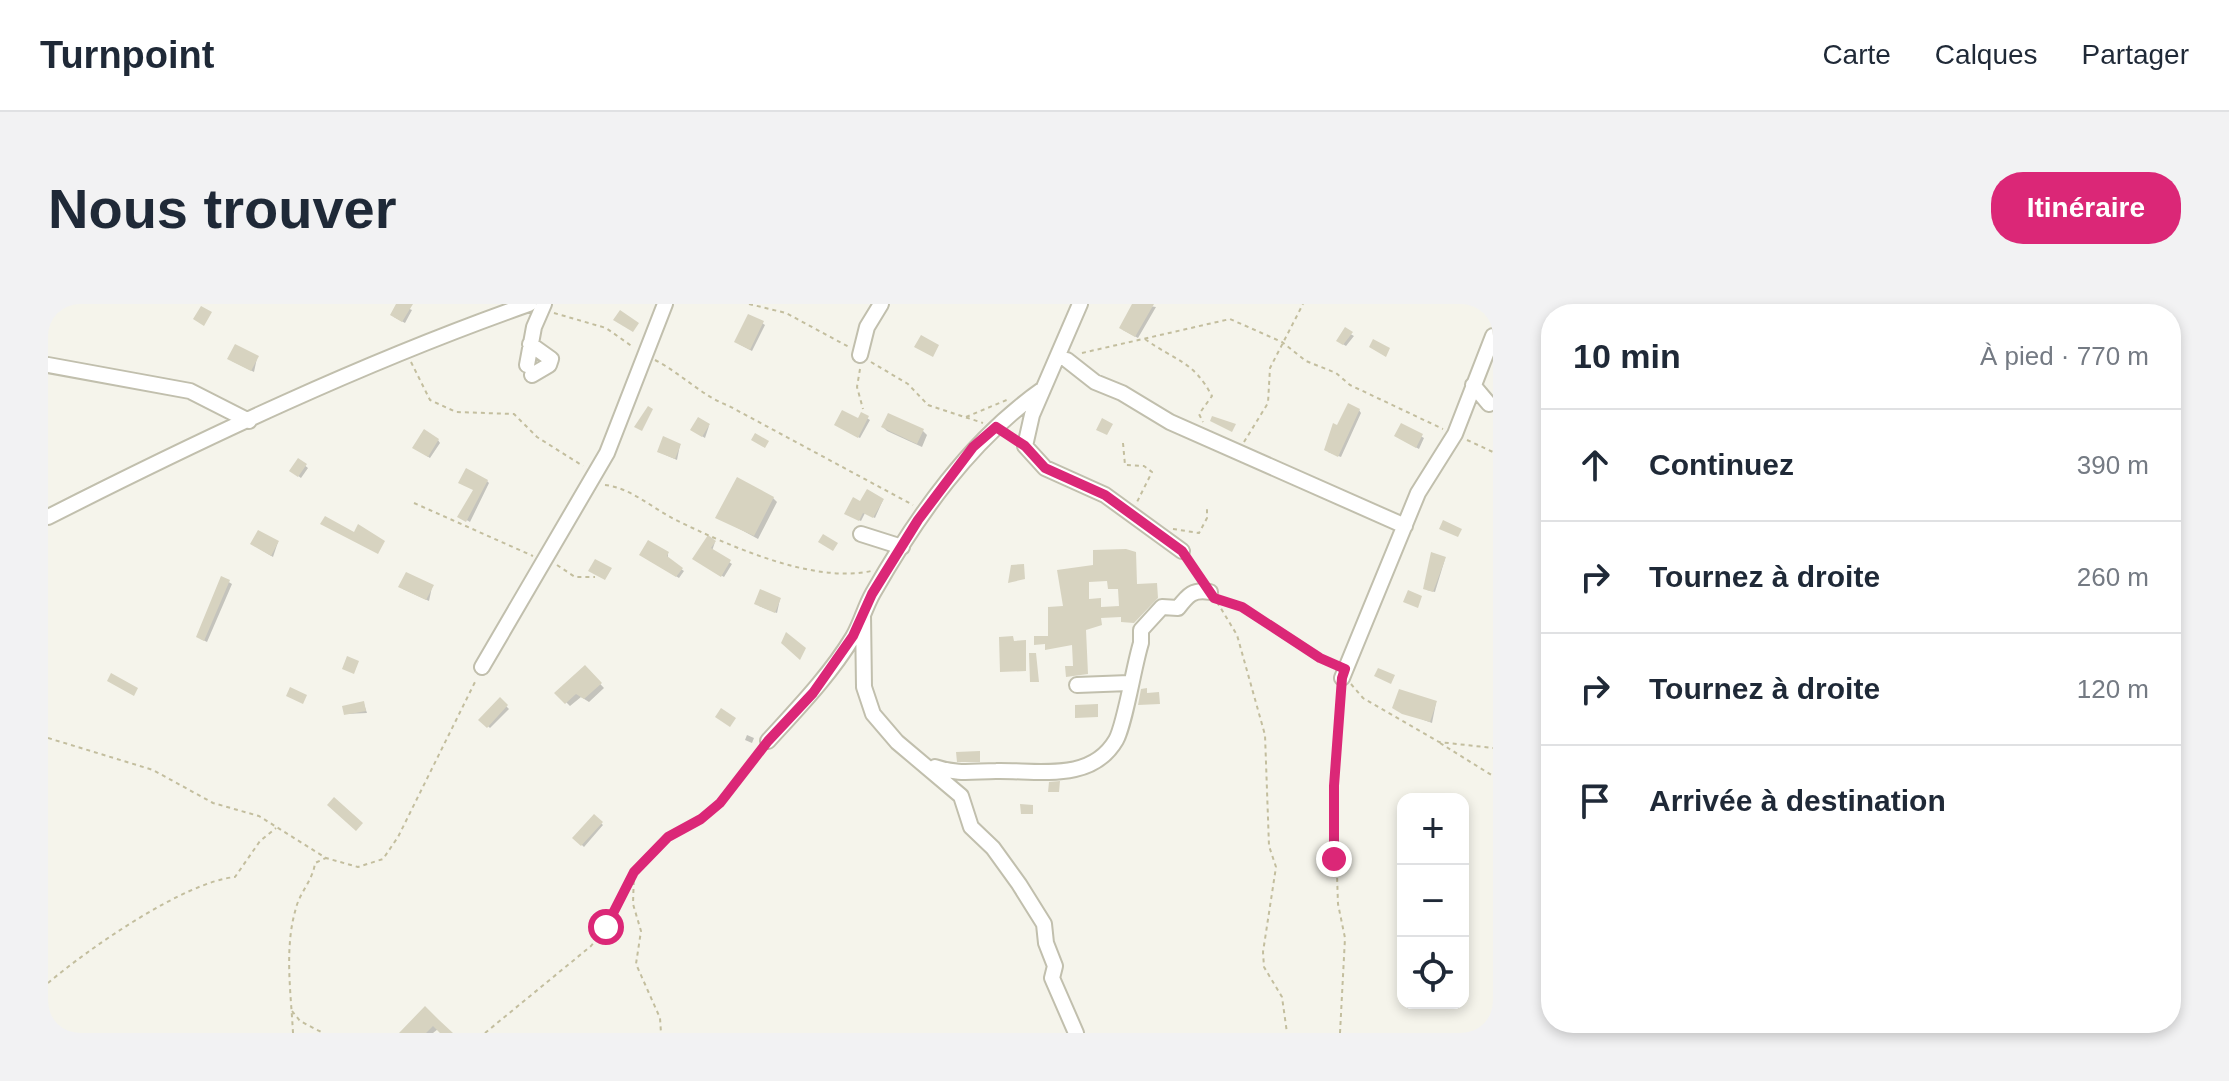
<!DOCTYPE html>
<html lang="fr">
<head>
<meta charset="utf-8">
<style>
  :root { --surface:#fff; --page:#f2f2f3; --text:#1f2937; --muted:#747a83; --line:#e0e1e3; --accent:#db2777 }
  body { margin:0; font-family:Helvetica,sans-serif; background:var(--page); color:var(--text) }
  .controls { position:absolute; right:24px; bottom:24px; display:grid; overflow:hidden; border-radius:16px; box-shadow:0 4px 12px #0003 }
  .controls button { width:72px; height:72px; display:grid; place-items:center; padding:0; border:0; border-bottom:2px solid var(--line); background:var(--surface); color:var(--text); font:40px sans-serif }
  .stop { position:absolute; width:24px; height:24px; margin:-18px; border:6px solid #db2777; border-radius:50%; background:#fff }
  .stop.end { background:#db2777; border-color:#fff; box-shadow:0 2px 8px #0008 }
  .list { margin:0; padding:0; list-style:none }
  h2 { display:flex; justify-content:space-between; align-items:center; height:104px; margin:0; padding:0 32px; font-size:34px }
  h2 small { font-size:26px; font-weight:400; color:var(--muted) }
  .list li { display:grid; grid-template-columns:52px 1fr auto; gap:24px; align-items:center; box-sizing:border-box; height:112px; padding:0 32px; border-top:2px solid var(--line) }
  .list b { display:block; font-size:30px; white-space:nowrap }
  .list em { font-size:26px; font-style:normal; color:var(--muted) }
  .icon { flex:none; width:44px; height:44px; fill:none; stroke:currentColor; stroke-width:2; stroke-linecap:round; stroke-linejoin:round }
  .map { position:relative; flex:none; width:1445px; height:729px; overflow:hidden; border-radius:32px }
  header { display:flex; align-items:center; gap:48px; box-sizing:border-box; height:112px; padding:0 40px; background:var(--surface); border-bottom:2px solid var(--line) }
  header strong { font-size:38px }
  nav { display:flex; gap:44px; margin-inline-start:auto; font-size:28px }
  .intro { display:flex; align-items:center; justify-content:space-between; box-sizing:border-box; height:192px; padding:0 48px }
  h1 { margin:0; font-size:56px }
  .button { padding:20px 36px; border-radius:32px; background:var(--accent); color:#fff; font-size:28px; font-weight:700 }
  main { display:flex; gap:48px; padding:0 48px }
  aside { flex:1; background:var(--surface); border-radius:32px; box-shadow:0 4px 12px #0003 }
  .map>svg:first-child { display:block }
  .shadow { fill:#0003 }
  .building { fill:#d7d3c0; fill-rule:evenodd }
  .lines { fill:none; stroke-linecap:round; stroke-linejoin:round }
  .minor-casing { stroke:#c1bfad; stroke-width:18 }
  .path { stroke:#c3be9e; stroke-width:2; stroke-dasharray:4 4; stroke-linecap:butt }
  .minor { stroke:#fff; stroke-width:14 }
  .route { stroke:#db2777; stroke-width:10 }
</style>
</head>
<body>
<header>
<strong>Turnpoint</strong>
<nav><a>Carte</a><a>Calques</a><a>Partager</a></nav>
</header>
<div class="intro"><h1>Nous trouver</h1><a class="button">Itinéraire</a></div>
<main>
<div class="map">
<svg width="1445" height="729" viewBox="0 0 1445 729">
  <rect width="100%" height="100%" fill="#f5f4eb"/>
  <path class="shadow" d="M350,0L364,6L357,19L346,13Z
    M1087,0L1108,3L1090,34L1075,26Z
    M714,19L717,21L704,47L691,40Z
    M1297,27L1306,32L1298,42L1293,39Z
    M209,54L206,68L184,57Z
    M1311,106L1313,109L1293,153L1280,148Z
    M814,111L822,116L812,134L790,122L811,117Z
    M840,111L875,127L879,131L874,143L839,127L835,123Z
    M661,122L657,134L647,128Z
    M1354,122L1376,134L1371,145L1351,134Z
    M390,136L392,139L382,154L368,145Z
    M632,141L629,156L611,148Z
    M251,157L260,164L253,174L246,169Z
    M439,177L441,179L422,218L412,212L427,187Z
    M725,194L729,198L710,235L670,213Z
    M835,196L827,214L817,209L813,217L801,211L813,199Z
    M230,238L225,253L207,242Z
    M667,238L664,247L684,260L676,273L649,257Z
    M620,249V256L636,267L631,274L596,253Z
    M1397,255L1387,288L1379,286Z
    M174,274L184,280L159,338L153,335Z
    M384,283L381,297L355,285Z
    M732,295L729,309L711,302Z
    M537,364L556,384L541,398L533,393L522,402L509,389Z
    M452,396L461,405L442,424L433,416Z
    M1388,399L1384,419L1349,406Z
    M316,400L319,409L298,410Z
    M699,431L706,434L704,439L697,436Z
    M546,513L555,521L536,543L527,534Z
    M377,705L402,729L390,725L385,729H359Z"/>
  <path class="building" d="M348,0H365L354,18L342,11Z
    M1084,0H1106L1087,33L1071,24Z
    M153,2L164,8L156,22L145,15Z
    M572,6L591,19L585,28L565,16Z
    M700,10L716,17L702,46L686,38Z
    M1297,23L1305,28L1295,41L1288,37Z
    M873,31L891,41L885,53L866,43Z
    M1325,35L1342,44L1338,53L1321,43Z
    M187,40L211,52L203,67L179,55Z
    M1300,99L1312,105L1290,153L1276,146L1285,119L1289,121Z
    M600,102L605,105L594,127L586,123Z
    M794,106L810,114L813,108L821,112L810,134L786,121Z
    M840,109L876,125L869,140L833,123Z
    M1164,112L1188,120L1184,128L1162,117Z
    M650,113L662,120L654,133L642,126Z
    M1054,114L1065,120L1059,131L1048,126Z
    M1353,119L1375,130L1368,144L1346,132Z
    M376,125L391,135L380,153L364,144Z
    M707,129L721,137L717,144L703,136Z
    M615,132L633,140L627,155L609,148Z
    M250,154L259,160L250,173L241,167Z
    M418,164L440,176L418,218L409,213L425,186L410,179Z
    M689,173L726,193L706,232L667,214Z
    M819,185L836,195L825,214L815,209L811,217L796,210L805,193L812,197Z
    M277,212L306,228L310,220L337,237L330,250L272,220Z
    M1395,216L1414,225L1410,233L1391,225Z
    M210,226L231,237L223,252L202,240Z
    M775,230L790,239L785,247L770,238Z
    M660,231L668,237L663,244L683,256L673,273L644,255Z
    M600,236L621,248L619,252L635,264L628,273L591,251Z
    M1078,245L1088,248L1089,280L1109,279L1110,294L1086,319L1073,318V313L1053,314L1054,321L1038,326L1040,370L1018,373L1017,362H1025L1024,341L997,346V340L986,341V332H1000V303L1015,302L1009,266L1045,261V246ZM1059,277L1060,285H1070L1071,302L1053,303V294L1041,295V278Z
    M1383,248L1398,253L1385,288L1375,285Z
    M547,255L564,264L557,276L540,267Z
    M976,260L977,275L960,279L963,261Z
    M358,268L386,281L378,296L350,283Z
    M173,272L182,276L156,337L148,333Z
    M712,285L733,294L727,309L706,300Z
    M1360,286L1374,292L1370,304L1355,298Z
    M738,328L758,344L752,356L733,339Z
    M965,332L966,337L978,336V367L952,368L951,333Z
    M981,349H988L991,378H982Z
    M299,352L311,357L306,370L294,365Z
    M537,361L554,379L536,395L528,390L517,400L506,389Z
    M1330,364L1347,371L1343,380L1326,372Z
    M63,369L90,384L86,392L59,377Z
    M242,383L259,391L255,400L238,392Z
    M1099,384V389L1111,388L1112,400L1090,401L1093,385Z
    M1351,385L1389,397L1382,418L1354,410L1344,404Z
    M452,393L460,401L439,424L430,416Z
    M316,397L318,407L296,411L294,402Z
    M1050,400V413L1027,414V401Z
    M673,404L688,414L682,423L667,413Z
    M932,447V458H909L908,448Z
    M1012,477L1011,488H1000L1001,478Z
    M286,493L315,519L308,527L279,501Z
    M972,500L985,501V510H973Z
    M546,510L555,518L533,542L524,534Z
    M377,702L391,716L405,729H392L385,722L378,729H351Z"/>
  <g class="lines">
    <g class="minor-casing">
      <path id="minor" d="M1032,0L984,111L977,142L997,164L1057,191L1134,247
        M482,40L503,55L501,61L484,71
        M812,51L819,23L833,0
        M1019,56L1047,78L1074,89L1122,118L1357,222
        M0,61L142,87L201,117
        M479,61L486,23L496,0
        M1425,81L1441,100
        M0,213C156,134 316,58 481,0
        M813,230L854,243
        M815,311L816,383L825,410L849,438L913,492L923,523L945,544L971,580L996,620L998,639L1007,662L1004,674L1028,729
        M434,363L559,149L617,0
        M1294,374L1370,189L1407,130L1445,32
        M1029,381L1081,379
        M720,437C750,404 782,371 805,333C813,319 817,303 825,289C869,212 922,136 995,85
        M887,463C910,471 926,467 948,467C989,466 1043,479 1068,436C1077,420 1086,361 1093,339V326L1114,303L1130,304C1140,291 1145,285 1162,288"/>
    </g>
    <path class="path" d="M701,0L738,9L801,43
      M506,9L558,24L585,43
      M1097,35C1127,57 1145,56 1164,92L1151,110L1155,118
      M1034,49L1182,15L1234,38L1258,57L1288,69L1302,81L1395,125
      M607,56C634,70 654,92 681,102L865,201
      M363,58L382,96L408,108L466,110L489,133L535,162
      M823,58L860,80L880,101L935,119
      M812,65L809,83L815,105
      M918,113L961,95
      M1419,136L1445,148
      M1196,138L1220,99L1222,64L1255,0
      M1075,139L1077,161L1096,162L1104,168L1089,198
      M557,181C583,184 604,204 628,216C679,241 765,280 823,267
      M366,199L485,252
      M1125,225L1151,229L1159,214V202
      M1141,258L1154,275
      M509,261L527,273H547
      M1170,295L1194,303L1286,360
      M1169,298L1189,331L1217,431L1221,542L1228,563L1215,648L1216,663L1234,693L1239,729
      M1303,380L1315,394L1391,438L1445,444
      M0,434L105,466L165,499L211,512L278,554L310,563L335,555L350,533L428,376
      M1392,439L1445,472
      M586,569L585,600L593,627L588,660L612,714L613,729
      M0,679C40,645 136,578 187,573L212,537L228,524
      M244,707L252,717L275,729
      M245,729C243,689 236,644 248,604C252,588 265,576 267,559L278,554
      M437,729L543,642L558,623L586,568L620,533L653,515L672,499L712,447
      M1292,729L1297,634L1290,600L1286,482L1293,387"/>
    <use href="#minor" class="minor"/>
  </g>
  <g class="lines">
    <path class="route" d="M558,623L586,568L620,533L653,515L672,499L720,437L765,389L805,332L824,290L870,216L925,143L948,123L977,142L997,164L1057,191L1134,247L1166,294L1194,303L1272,354L1297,365L1294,374L1286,482V555"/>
  </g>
</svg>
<div class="controls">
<button>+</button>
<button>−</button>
<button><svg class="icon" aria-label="locate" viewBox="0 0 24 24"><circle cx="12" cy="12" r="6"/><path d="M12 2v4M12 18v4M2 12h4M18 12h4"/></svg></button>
</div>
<div class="stop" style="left:558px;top:623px"></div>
<div class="stop end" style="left:1286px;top:555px"></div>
</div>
<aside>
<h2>10 min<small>À pied · 770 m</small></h2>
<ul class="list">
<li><svg class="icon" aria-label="ahead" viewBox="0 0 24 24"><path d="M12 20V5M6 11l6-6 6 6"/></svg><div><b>Continuez</b></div><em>390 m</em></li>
<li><svg class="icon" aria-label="right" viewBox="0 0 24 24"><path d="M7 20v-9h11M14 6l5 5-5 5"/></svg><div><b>Tournez à droite</b></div><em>260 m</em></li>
<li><svg class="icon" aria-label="right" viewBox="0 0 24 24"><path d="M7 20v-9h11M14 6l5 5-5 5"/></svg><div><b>Tournez à droite</b></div><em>120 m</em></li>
<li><svg class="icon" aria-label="arrive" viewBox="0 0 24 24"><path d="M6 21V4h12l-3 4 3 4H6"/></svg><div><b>Arrivée à destination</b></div></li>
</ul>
</aside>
</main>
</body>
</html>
